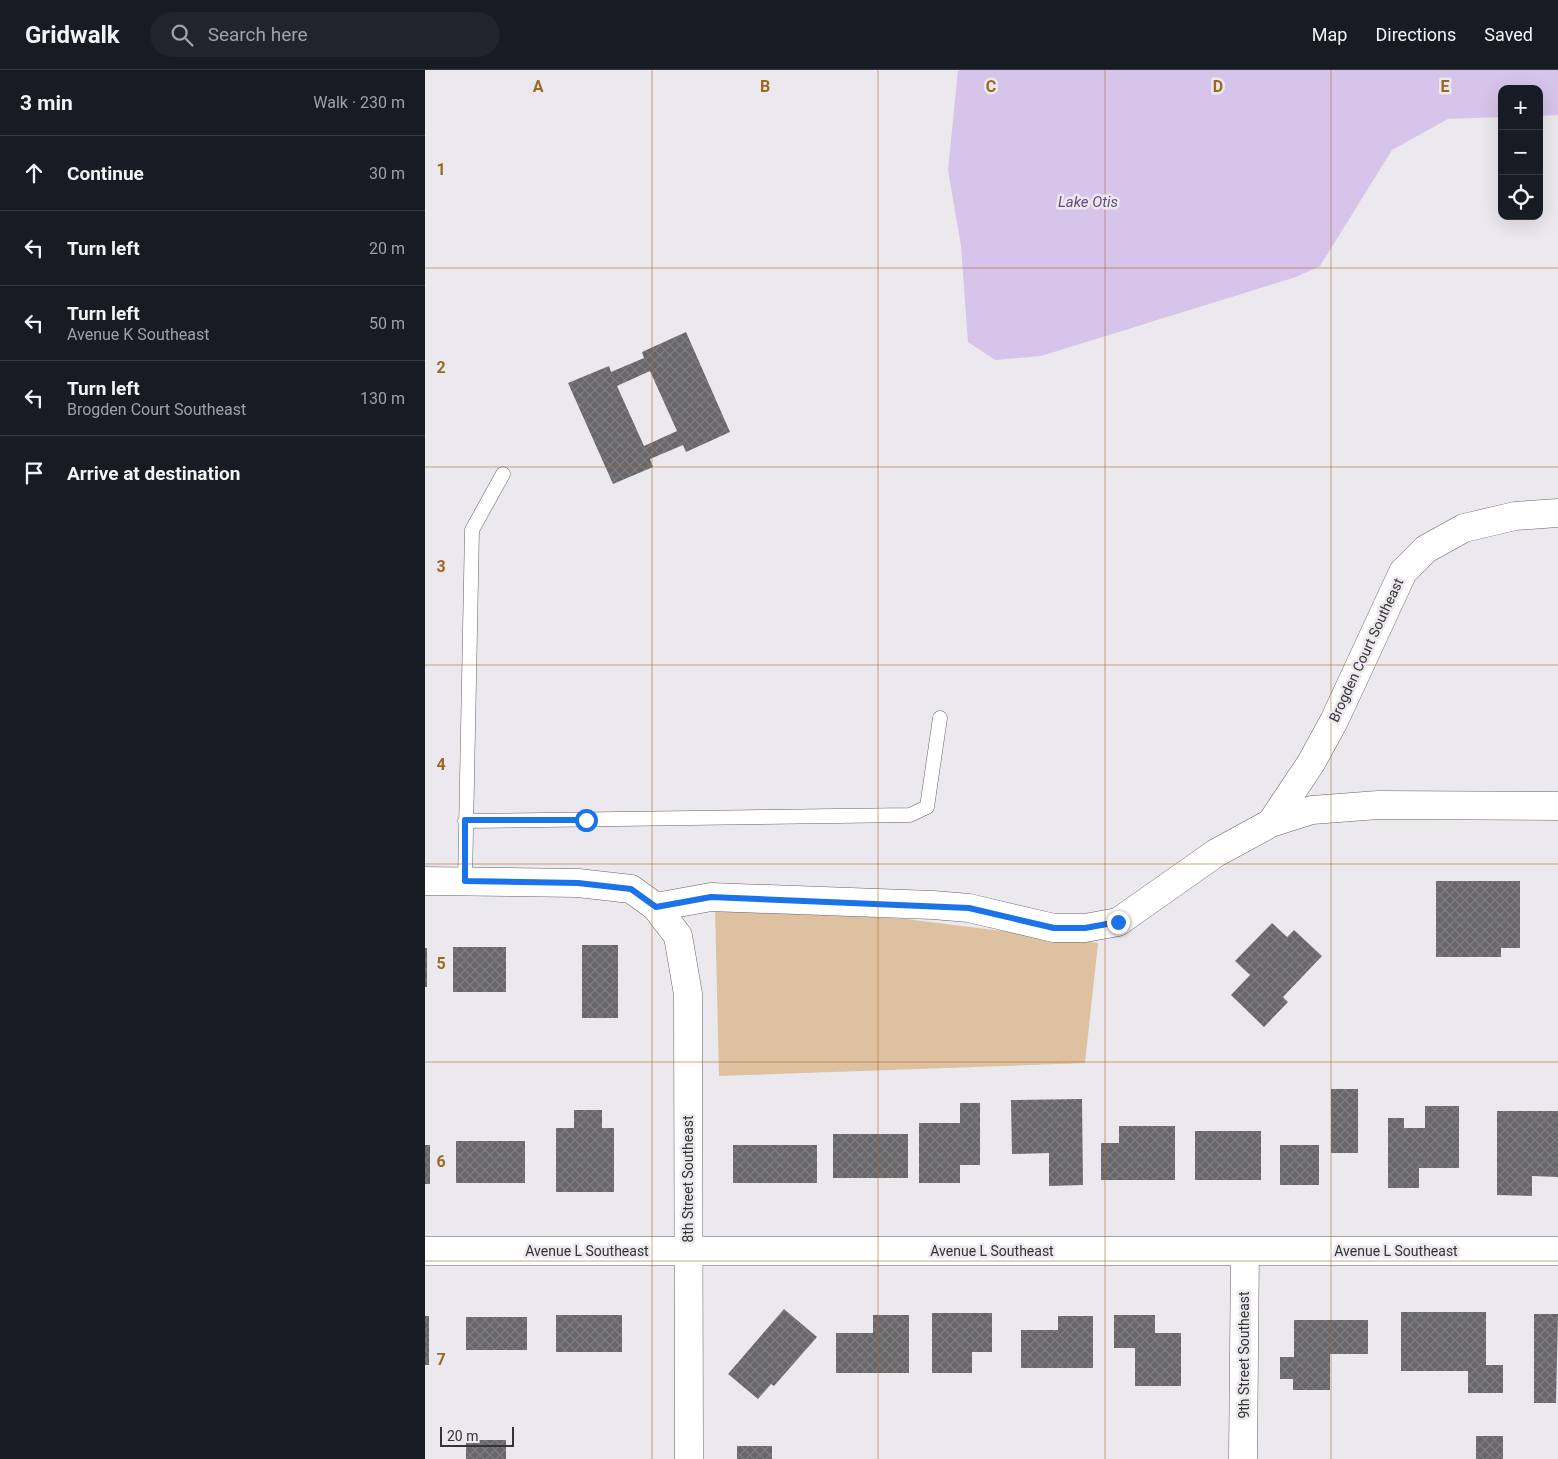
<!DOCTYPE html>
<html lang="en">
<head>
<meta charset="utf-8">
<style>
  :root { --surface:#171b24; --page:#20242c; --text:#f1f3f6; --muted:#9ea1a6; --line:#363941 }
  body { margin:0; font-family:Roboto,sans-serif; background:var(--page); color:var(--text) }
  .controls { position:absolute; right:15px; top:15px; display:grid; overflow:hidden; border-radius:10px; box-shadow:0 5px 20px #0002 }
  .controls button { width:45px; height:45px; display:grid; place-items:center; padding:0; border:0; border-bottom:1px solid var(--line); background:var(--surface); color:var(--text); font:25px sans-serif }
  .scale { position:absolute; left:15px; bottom:12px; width:74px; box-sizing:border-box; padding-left:5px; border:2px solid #343335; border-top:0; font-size:14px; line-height:18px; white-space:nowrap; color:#343335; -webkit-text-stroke:4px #ece9ee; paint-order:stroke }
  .stop { position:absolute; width:15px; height:15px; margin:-11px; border:4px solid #1a73e8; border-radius:50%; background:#fff }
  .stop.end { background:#1a73e8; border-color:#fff; box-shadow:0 1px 5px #0008 }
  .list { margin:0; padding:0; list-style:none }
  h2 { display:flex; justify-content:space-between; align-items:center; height:65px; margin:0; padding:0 20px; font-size:21px }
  h2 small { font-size:16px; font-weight:400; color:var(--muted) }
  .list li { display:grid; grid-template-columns:32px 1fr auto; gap:15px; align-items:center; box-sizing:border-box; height:75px; padding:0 20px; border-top:1px solid var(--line) }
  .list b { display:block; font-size:19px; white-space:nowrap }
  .list p { margin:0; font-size:16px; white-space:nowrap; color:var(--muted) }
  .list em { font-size:16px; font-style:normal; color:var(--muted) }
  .icon { flex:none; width:28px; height:28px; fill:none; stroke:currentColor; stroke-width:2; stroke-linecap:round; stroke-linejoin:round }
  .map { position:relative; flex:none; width:1133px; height:1389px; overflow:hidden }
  header { display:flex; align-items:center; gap:30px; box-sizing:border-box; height:70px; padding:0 25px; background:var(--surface); border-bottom:1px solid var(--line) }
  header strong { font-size:24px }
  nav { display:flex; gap:28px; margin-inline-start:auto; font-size:18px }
  .search { width:350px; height:45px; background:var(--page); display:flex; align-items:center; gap:12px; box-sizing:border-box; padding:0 18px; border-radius:28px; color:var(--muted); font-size:19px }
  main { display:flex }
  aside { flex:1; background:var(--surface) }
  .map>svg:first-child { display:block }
  .green { fill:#dec1a1 }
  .water { fill:#d7c4ea }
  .building { fill:url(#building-cross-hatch); fill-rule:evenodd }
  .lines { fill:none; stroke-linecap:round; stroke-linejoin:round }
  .service-casing { stroke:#656367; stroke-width:15 }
  .minor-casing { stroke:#656367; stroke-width:29 }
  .service { stroke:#fff; stroke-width:14 }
  .minor { stroke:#fff; stroke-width:28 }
  .route { stroke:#1a73e8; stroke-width:6 }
  .grid { fill:none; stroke:#9c681f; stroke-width:1; stroke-opacity:0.55 }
  .labels { text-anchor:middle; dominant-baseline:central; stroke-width:5; stroke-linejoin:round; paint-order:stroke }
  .street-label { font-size:14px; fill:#343335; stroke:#ece9ee }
  .water-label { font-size:15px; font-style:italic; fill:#654a7d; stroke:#ece9ee }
  .grid-label { font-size:16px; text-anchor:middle; font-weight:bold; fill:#9c681f; stroke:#ece9ee; stroke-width:5; stroke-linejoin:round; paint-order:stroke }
</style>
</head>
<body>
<header>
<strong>Gridwalk</strong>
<div class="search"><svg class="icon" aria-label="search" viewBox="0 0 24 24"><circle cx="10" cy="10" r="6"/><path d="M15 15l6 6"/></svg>Search here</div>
<nav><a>Map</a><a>Directions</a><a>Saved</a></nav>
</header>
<main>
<aside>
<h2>3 min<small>Walk · 230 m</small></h2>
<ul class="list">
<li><svg class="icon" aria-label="ahead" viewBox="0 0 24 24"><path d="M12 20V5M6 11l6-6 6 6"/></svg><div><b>Continue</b></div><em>30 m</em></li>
<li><svg class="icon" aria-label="left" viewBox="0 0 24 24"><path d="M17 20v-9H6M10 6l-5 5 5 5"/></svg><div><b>Turn left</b></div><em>20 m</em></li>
<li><svg class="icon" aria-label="left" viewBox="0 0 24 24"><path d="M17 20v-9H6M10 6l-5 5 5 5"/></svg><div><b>Turn left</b><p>Avenue K Southeast</p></div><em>50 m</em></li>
<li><svg class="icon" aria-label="left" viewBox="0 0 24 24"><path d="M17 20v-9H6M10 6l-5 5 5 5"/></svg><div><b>Turn left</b><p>Brogden Court Southeast</p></div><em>130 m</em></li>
<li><svg class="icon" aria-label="arrive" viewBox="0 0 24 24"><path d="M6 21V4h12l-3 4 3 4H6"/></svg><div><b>Arrive at destination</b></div></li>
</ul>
</aside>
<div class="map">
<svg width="1133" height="1389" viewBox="0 0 1133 1389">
  <defs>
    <pattern id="building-cross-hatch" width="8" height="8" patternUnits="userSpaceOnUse" patternTransform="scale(1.25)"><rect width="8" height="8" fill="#68666a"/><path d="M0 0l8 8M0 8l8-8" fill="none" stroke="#7e7d80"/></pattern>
  </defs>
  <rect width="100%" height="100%" fill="#ece9ee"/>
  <path class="green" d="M290,838L481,849L673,873L660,993L294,1006Z"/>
  <path class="water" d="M533,0H1133V45L1114,46V19H1077V47L1023,49L967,80L895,196L871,207L616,286L570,290L543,272L536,176L523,100Z"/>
  <path class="building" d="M261,262L305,362L261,382L258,375L225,389L228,397L188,414L143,313L184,296L186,302L219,288L217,282ZM225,301L252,361L219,376L192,316Z
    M1011,811H1095V878H1076V887H1011Z
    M847,853L862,867L869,860L897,886L858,927L863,932L839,957L806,925L825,905L810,891Z
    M157,875H193V948H157Z
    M28,877H81V922H28Z
    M0,878H2V917H0Z
    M906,1019H933V1083H906Z
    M657,1029L658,1115L624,1116V1083L587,1084L586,1030Z
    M535,1033H555V1095H535V1113H494V1053H535Z
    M1000,1036H1034V1098H994V1118H963V1048H979V1058H1000Z
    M149,1040H177V1058H189V1122H131V1058H149Z
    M1072,1041H1133V1107L1107,1106V1126L1072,1125Z
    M694,1056H750V1110H676V1073H694Z
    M770,1061H836V1110H770Z
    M408,1064H483V1108H408Z
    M31,1071H100V1113H31Z
    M0,1075H5V1114H0Z
    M308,1075H392V1113H308Z
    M855,1075H894V1115H855Z
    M359,1239L392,1267L349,1316L346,1314L333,1329L303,1304Z
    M976,1242H1061V1295H1078V1323H1043V1301H976Z
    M507,1243H567V1282H547V1303H507Z
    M1109,1244H1133L1131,1333H1109Z
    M131,1245H197V1282H131Z
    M448,1245H484V1303H411V1263H448Z
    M689,1245H730V1263H756V1316H710V1278H689Z
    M0,1246H4V1295H0Z
    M633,1246H668V1298H596V1260H633Z
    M41,1247H102V1280H41Z
    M869,1250H943V1284H905V1320H868V1309H855V1287H869Z
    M1051,1366H1078V1389H1051Z
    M41,1370H81V1389H41Z
    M312,1376H347V1389H312Z"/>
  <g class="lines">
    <g class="service-casing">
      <path id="service" d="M40,751L485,745L502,737L515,648
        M40,811L47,460L78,404"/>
    </g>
    <g class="minor-casing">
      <path id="minor" d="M846,753L886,693L909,651L978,502L1001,479L1039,458L1090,446L1133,443
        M0,811L153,813L206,819L231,837L253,866L263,924L264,1389
        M231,837L286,827L508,835L544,838L629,858H660L693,852L791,783L846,753L887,740L953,735L1133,736
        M0,1181H1133
        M818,1389L820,1181"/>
    </g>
    <use href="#service" class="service"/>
    <use href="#minor" class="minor"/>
  </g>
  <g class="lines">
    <path class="route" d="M161,750H40V811L153,813L206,819L231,837L286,827L544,838L629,858H660L693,852"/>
  </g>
  <path class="grid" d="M227,0V1389M453,0V1389M680,0V1389M906,0V1389M0,198H1133M0,397H1133M0,595H1133M0,794H1133M0,992H1133M0,1191H1133"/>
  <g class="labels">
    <g class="street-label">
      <text transform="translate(941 580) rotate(-65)">Brogden Court Southeast</text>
      <text transform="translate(263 1109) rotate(-90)">8th Street Southeast</text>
      <text x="162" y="1181">Avenue L Southeast</text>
      <text x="567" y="1181">Avenue L Southeast</text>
      <text x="971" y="1181">Avenue L Southeast</text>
      <text transform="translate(819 1285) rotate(-90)">9th Street Southeast</text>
    </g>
    <g class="water-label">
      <text x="663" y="132">Lake Otis</text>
    </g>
  </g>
  <g class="grid-label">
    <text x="113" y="22">A</text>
    <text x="340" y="22">B</text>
    <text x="566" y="22">C</text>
    <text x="793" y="22">D</text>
    <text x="1020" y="22">E</text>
    <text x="16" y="105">1</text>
    <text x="16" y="303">2</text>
    <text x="16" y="502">3</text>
    <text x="16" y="700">4</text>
    <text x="16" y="899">5</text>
    <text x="16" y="1097">6</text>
    <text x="16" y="1295">7</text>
  </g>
</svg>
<div class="controls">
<button>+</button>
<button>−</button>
<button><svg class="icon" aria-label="locate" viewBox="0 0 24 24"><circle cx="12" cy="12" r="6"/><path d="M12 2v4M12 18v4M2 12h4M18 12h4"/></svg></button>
</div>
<div class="scale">20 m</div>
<div class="stop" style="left:161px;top:750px"></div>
<div class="stop end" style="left:693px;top:852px"></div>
</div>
</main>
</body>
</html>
